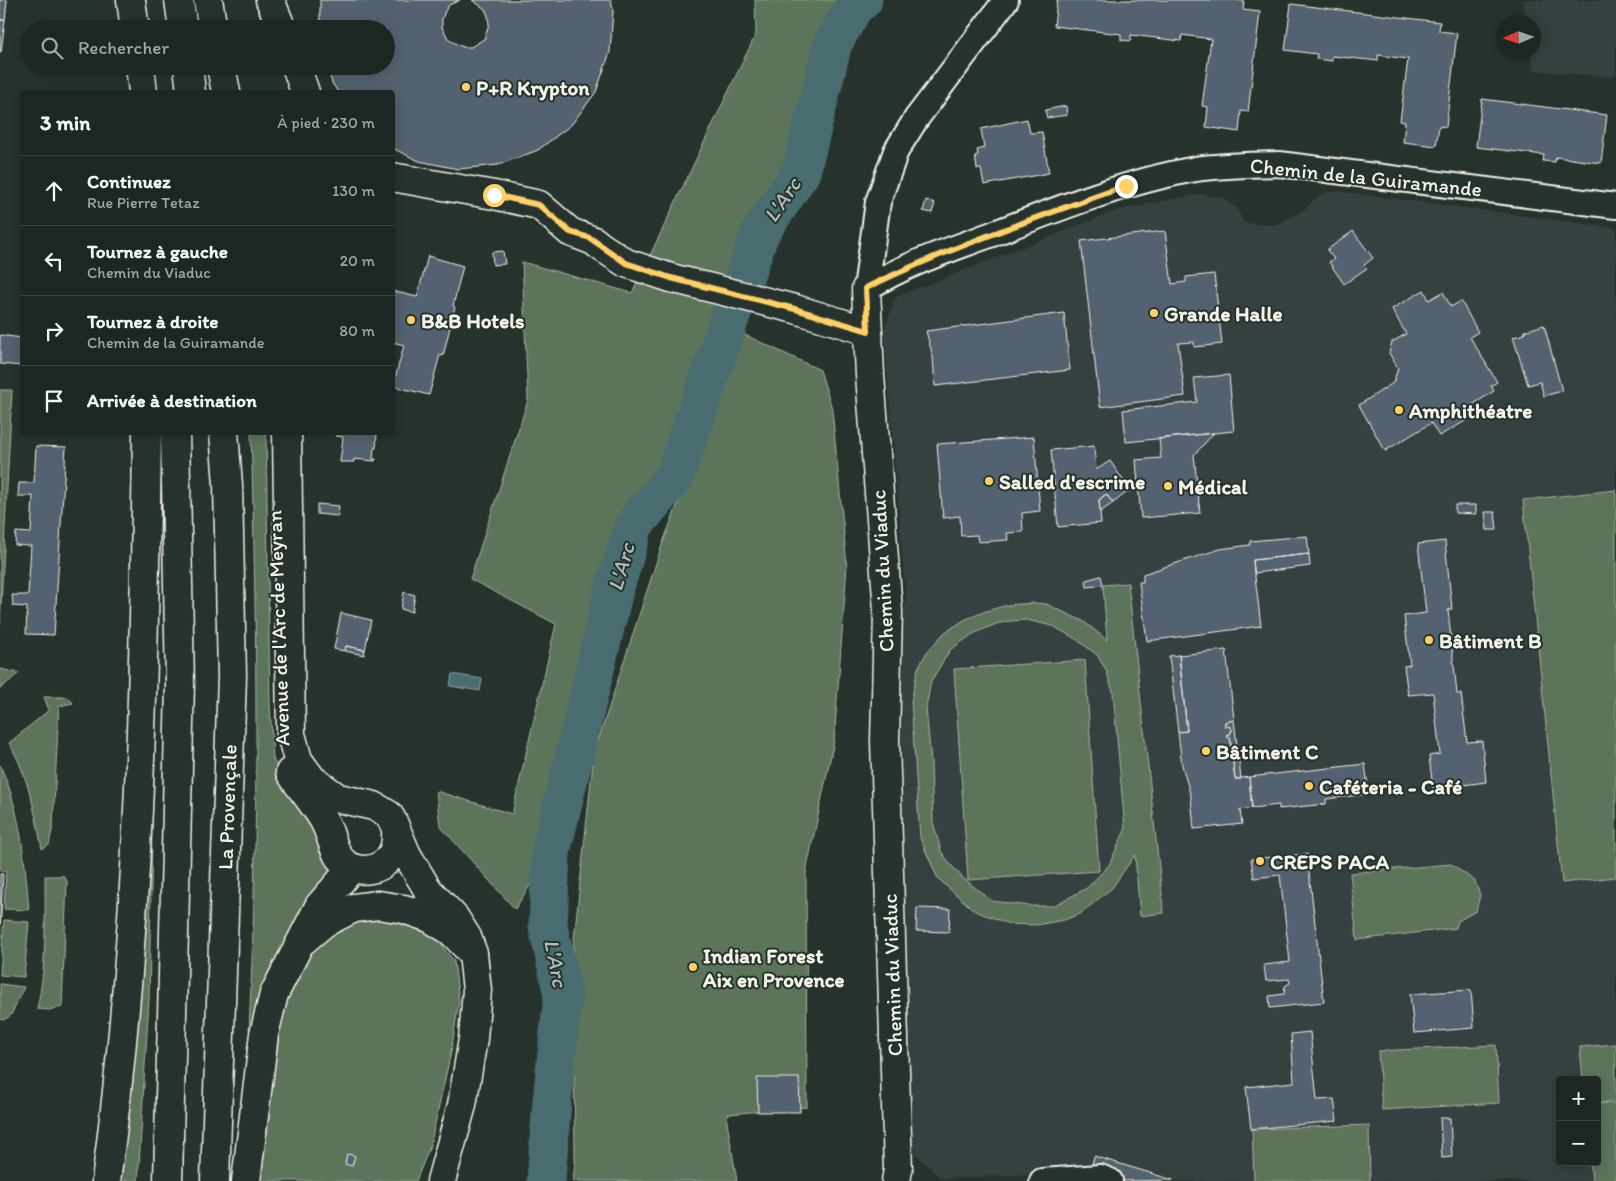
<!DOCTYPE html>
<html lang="fr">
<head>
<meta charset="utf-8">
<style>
  :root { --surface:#1c2622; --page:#252e2a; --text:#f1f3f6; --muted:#a0a5a5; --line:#3a4340 }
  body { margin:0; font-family:Itim,sans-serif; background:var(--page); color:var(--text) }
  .controls { position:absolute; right:15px; bottom:15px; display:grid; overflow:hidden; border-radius:5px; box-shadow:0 2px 12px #0003 }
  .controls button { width:45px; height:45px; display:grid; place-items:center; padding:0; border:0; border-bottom:1px solid var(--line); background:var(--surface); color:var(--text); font:25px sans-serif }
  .compass { position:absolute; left:1496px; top:15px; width:45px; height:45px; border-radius:50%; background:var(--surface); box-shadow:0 2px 12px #0003; rotate:267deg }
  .stop { position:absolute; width:15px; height:15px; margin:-11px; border:4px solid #ffd166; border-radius:50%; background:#fff }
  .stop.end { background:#ffd166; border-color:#fff; box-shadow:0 1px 5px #0008 }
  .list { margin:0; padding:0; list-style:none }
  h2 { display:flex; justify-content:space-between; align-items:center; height:65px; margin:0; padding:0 20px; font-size:21px }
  h2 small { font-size:16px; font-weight:400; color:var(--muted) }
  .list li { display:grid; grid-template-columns:32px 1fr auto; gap:15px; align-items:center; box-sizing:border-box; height:70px; padding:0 20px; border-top:1px solid var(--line) }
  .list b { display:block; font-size:19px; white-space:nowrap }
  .list p { margin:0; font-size:16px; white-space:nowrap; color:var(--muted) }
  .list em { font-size:16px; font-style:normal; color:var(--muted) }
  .icon { flex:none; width:28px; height:28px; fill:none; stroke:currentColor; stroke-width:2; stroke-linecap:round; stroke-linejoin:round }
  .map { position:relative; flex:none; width:1616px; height:1181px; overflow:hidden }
  .search { position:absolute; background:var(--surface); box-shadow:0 2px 12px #0003; left:20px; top:20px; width:375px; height:55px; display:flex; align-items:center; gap:12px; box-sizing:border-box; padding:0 18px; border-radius:28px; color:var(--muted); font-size:19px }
  .panel { position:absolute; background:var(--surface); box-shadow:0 2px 12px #0003; left:20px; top:90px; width:375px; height:345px; border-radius:5px }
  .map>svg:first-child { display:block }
  .built { fill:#344141; fill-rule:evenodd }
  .green { fill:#5b745a; stroke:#a8b2a1; fill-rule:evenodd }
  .water { fill:#496c70; stroke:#8da1a0 }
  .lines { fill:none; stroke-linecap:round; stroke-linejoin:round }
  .river { stroke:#496c70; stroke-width:39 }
  .building { fill:#53626f; stroke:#f4f1e8 }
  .minor-casing { stroke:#f4f1e8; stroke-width:28 }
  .tertiary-casing { stroke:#f4f1e8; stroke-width:31 }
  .secondary-casing { stroke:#f4f1e8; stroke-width:31 }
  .motorway-casing { stroke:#f4f1e8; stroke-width:31 }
  .minor { stroke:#26332d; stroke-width:24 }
  .tertiary { stroke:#26332d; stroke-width:28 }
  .secondary { stroke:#26332d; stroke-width:28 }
  .motorway { stroke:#26332d; stroke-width:28 }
  .route { stroke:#ffd166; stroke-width:6 }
  .poi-dot { fill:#ffd166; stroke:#26332d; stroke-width:2 }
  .labels { text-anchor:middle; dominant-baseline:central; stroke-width:4; stroke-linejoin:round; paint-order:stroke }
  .poi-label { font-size:21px; font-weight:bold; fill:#f4f1e8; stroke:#26332d; text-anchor:start }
  .street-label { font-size:21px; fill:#f4f1e8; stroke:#26332d }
  .water-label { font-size:22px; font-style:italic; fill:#b0bcb8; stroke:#26332d }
</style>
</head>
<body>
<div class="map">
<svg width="1616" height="1181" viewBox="0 0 1616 1181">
  <rect width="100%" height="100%" fill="#26332d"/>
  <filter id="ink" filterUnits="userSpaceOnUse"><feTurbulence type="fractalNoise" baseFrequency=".02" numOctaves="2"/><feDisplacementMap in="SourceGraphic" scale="10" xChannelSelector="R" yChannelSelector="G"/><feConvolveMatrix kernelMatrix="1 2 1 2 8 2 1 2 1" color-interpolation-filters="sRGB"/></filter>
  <g filter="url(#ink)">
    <path class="built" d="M1519,0H1616V75L1610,77L1533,70L1531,53L1534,52V22H1526L1524,3Z
      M1337,191L1616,228V1181H1125L1091,1171L942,1179L911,1150L899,642L906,599L884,331L896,297L1118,210L1200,194L1223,198L1237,209L1244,223L1276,225L1304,210L1314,200L1324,193ZM1560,1080H1597V1162H1560Z"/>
    <path class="green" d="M755,0H863L855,5L833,43L800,173L760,233L674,477L634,525L551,852L515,909L440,826L436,791L512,814L556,624L470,579L528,400L522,262L632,293L756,34Z
      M743,334L820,370L832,409L847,566L834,741L806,872L807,1107L729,1114L726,1116L737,1181H573L575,1162L573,948L594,753L662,545Z
      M0,390H12L0,625Z
      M266,432L270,704L273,759L290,792L319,835V852L333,874L253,1030L249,1029C259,830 257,631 251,433Z
      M1616,490V877L1562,883L1523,500Z
      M1128,583L1164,913L1140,916L1135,855L1112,888L1080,914L1064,920L1036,925L1009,924L975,911L945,885L937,877L920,838L911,701L918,668L927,652L944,633L964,620L986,611L1008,605L1034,603L1046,604L1083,621L1107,640L1103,585ZM1026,620L1053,626L1076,639L1097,655L1106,670L1113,692L1125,830L1109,865L1087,888L1053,906H1030L992,901L962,877L951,865L941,851L933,822L931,762L926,708L931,681L950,650L973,634L996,624L1010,621Z
      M1085,660L1099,871L968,880L954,669Z
      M0,669L19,673L0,689Z
      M44,697H68L73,703L59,706L53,825L49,845L42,849C35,812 28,775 9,743L49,710Z
      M0,765C21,811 25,861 29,910L4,909L6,871H0Z
      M153,773L149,999L138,1181H115Z
      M1451,864L1475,881L1480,895L1476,911L1458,921L1456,928L1357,940L1350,873Z
      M45,876H64L67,881L62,1007L49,1010L37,1009C47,966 45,920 45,876Z
      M366,917L410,922L438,941L454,961L459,1001L451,1052L430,1146L416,1181H258L273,1040L294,977L327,933Z
      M4,920L29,922L24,977L0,975Z
      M0,984L24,987L11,1015L4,1020L0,1019Z
      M1616,1044V1101L1597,1103V1080H1583L1580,1047Z
      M1496,1045L1499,1103L1382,1110L1378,1051Z
      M1616,1103V1181H1592L1590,1162H1597V1104Z
      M1369,1125L1370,1181H1254L1252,1129Z"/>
    <path class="water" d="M452,674L482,679L480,691L450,686Z"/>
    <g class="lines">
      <path class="river" d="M546,1181L552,1101L563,995L548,926L551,852L614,590L634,525L674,477L760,233L801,172L833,43L855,5L863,0"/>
    </g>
    <path class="building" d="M0,0H7L5,20H0Z
      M320,0H460L449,5L445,11L442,19V27L449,40L463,47H471L484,39L489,24L488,16L485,9L472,0H611L613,11L610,52L596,92L571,125L538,150L498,165L458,169L419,161L392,148V92H338L332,83L327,66H386V29H320Z
      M1057,0H1235L1244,1L1243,10L1260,12L1248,112L1241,111L1239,132L1206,127L1208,107L1202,106L1211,39L1182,35L1181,41L1131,35V41L1121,40V34L1054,26Z
      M1291,4L1440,22L1439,31L1457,33L1446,127L1439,126L1436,146L1403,142L1405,122L1400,121L1408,59L1378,55V61L1332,56V61L1316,59L1317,54L1285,50Z
      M0,20H5L1,52H0Z
      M1482,99L1607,115L1601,163L1556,157L1555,162L1543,161L1544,155L1476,147Z
      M1066,106L1067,115L1047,118L1045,110Z
      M1027,119L1030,133L1042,132L1049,173L984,185L981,169H977L975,156L978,155L977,150L984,148L981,129Z
      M926,200L935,203L932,213L923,211Z
      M1165,231L1172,284L1186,282V277L1214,274L1222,344L1194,347V342L1178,343L1185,396L1100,407L1081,241Z
      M1353,231L1373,258L1364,265L1367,268L1344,284L1329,262L1334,259L1327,250Z
      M503,251L505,264L493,265L492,252Z
      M428,256L463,266L453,306L455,307L443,356L440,355L429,395L393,386L404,345L392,342V291L417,297Z
      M1424,290L1429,300L1443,292L1451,307L1461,301L1478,332L1470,337L1497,382L1491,386L1494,391L1469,407L1474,416L1439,436L1431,423L1385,451L1359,405L1393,383L1398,368L1389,353L1392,342L1406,334L1392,309Z
      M1064,313L1070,370L935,386L933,357L926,331Z
      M1544,325L1562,391L1544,396L1540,382L1528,385L1513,337L1525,334L1524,331Z
      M0,335L22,338V366L0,364Z
      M1229,375L1234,431L1126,442L1123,410L1197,402L1194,378Z
      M337,432H377L376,448H374L373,459H376L375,461L354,459V462H340L343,437L336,436Z
      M1214,433L1194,455L1200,513L1141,518L1136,460L1161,458L1159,439Z
      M1034,437L1040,511L1022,513L1023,532L1007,533L1008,540L978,542L977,535L961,536L960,516L943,518L937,444Z
      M36,446L66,447L54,635L26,634L27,607L13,606L12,595H28L31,546L15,545L16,532L31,533L33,496H18L19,483H34Z
      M1094,446L1096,470L1110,461L1130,490L1113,503L1106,494L1099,500L1101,523L1058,527L1051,450Z
      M1106,494L1113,503L1100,512L1099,500Z
      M317,504L339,506L338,516L317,514Z
      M1455,505H1476V514L1455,513Z
      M1485,512H1495L1497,530H1487Z
      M1307,536L1309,554L1253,560L1261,626L1147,641L1139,582H1143V574L1220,549L1250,545V541Z
      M1445,541L1452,609L1448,610L1457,694H1461L1467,742L1482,741L1486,782L1433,789L1429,756L1440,754L1433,693L1408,695L1404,666L1410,665L1404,616L1426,613L1418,544Z
      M1309,554L1310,566L1254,573L1253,560Z
      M1101,576L1103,585L1087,587L1086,580Z
      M404,592L415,595L412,612L401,609Z
      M341,613L371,620L365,650L346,646L345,651L334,649Z
      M346,646L365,650L364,655L345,651Z
      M1226,650L1234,720L1225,722V726H1229L1232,730L1230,734L1226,735L1227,737H1230L1235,779L1249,777L1252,808L1240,810L1242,824L1194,829L1191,797L1182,765L1178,732L1187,731L1179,655Z
      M1179,655L1187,731L1178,732L1169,656Z
      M1234,720L1241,779H1235L1230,737H1227L1226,735L1230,734L1232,730L1229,726H1225V722Z
      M1365,764L1369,794L1326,799V804L1279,809V805L1252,808L1249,777Z
      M1307,854L1324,1002L1270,1008L1269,996L1284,994L1285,986L1290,983L1289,979L1266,981L1264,965L1290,962L1280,875L1254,878L1251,859Z
      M0,874H3L0,934Z
      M917,908L950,909L949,932L916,931Z
      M1471,990L1474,1028L1414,1033L1410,994Z
      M1310,1032L1317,1100L1334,1099L1337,1121L1251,1129L1246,1087L1294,1082L1291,1034Z
      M757,1078H799L800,1112H758Z
      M1440,1118H1450L1452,1157L1442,1158Z
      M347,1154L355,1156L352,1166L345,1164Z
      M1094,1156L1173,1180L1125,1181L1091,1171Z"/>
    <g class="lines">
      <g class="minor-casing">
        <path id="minor" d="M866,289C903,265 947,251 987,236C1054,210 1127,181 1196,169C1224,165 1252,165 1279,164L1616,206
          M866,289L878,202L896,151L916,119L1006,0
          M1042,1181L1100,1177L1110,1181"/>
      </g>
      <g class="tertiary-casing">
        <path id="tertiary" d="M392,177L494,195L539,205L570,232L594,241L600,246L626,263L671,278L795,309L868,331
          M866,289L870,375L888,611L885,741L898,1170L896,1181"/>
      </g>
      <g class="secondary-casing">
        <path id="secondary" d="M270,0L282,29
          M296,66L305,92
          M287,432L291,734L298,760L312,779L338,798L374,806L389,815L393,822L407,855L428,890L455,918L467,937L473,954L477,990L473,1039L462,1105L441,1181
          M290,772C300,788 313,802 323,819C335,838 331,863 357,869C366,871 376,869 383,864C394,856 397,844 396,831"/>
      </g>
      <g class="motorway-casing">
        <path id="motorway" d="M131,0L135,29
          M179,0L183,29
          M208,0L213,29
          M140,66L143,92
          M188,66L191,92
          M221,66L226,92
          M304,940L324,923L354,908L378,905L404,909L430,918L451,931L473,954
          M106,1181C140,933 144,682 147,432
          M168,1181L180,684L175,432
          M215,1181L232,676L228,485L224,432
          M246,1181L264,1034L274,994L319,906L352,868"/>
      </g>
      <use href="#minor" class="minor"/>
      <use href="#tertiary" class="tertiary"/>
      <use href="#secondary" class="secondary"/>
      <use href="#motorway" class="motorway"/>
    </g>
  </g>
  <g class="lines" filter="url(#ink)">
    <path class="route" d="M494,195L539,205L570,232L590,238L626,263L671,278L795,309L868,331L866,288L874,284C956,245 1041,216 1126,186"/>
  </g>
  <g class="poi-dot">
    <circle cx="466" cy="87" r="5"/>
    <circle cx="1154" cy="313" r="5"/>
    <circle cx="411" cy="320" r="5"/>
    <circle cx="1399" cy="410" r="5"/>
    <circle cx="989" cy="481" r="5"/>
    <circle cx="1168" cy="486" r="5"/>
    <circle cx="1429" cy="640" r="5"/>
    <circle cx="1206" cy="751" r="5"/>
    <circle cx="1309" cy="786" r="5"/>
    <circle cx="1260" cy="861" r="5"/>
    <circle cx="693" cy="967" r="5"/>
  </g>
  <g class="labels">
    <g class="poi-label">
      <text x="476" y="87">P+R Krypton</text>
      <text x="1164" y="313">Grande Halle</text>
      <text x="421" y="320">B&amp;B Hotels</text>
      <text x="1409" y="410">Amphithéatre</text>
      <text x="999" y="481">Salled d'escrime</text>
      <text x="1178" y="486">Médical</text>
      <text x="1439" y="640">Bâtiment B</text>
      <text x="1216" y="751">Bâtiment C</text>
      <text x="1319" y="786">Caféteria - Café</text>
      <text x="1270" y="861">CREPS PACA</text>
      <text x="703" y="955">Indian Forest<tspan x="703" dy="24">Aix en Provence</tspan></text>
    </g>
    <g class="street-label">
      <text transform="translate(1366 177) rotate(6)">Chemin de la Guiramande</text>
      <text transform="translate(882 571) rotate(-93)">Chemin du Viaduc</text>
      <text transform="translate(278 628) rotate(-92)">Avenue de l'Arc de Meyran</text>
      <text transform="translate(227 807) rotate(-88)">La Provençale</text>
      <text transform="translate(892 975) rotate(-92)">Chemin du Viaduc</text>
    </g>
    <g class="water-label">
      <text transform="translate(782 200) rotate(-56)">L'Arc</text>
      <text transform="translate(621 567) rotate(-74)">L'Arc</text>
      <text transform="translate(556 963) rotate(79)">L'Arc</text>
    </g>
  </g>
</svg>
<div class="controls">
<button>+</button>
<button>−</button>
</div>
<svg class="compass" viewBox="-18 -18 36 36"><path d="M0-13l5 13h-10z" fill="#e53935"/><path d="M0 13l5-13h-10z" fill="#a0a5a5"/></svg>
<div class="stop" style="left:494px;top:195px"></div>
<div class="stop end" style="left:1126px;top:186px"></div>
<div class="search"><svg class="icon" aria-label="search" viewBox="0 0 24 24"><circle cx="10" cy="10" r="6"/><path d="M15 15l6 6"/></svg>Rechercher</div>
<section class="panel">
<h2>3 min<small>À pied · 230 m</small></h2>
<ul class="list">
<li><svg class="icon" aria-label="ahead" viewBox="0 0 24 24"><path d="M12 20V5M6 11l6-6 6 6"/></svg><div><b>Continuez</b><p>Rue Pierre Tetaz</p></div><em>130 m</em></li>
<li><svg class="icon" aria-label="left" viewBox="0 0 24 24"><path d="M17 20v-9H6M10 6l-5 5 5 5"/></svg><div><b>Tournez à gauche</b><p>Chemin du Viaduc</p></div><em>20 m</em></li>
<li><svg class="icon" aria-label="right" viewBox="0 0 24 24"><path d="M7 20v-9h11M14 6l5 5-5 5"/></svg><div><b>Tournez à droite</b><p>Chemin de la Guiramande</p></div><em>80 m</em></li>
<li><svg class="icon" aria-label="arrive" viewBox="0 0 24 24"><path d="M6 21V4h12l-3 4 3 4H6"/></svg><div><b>Arrivée à destination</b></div></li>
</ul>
</section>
</div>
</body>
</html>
